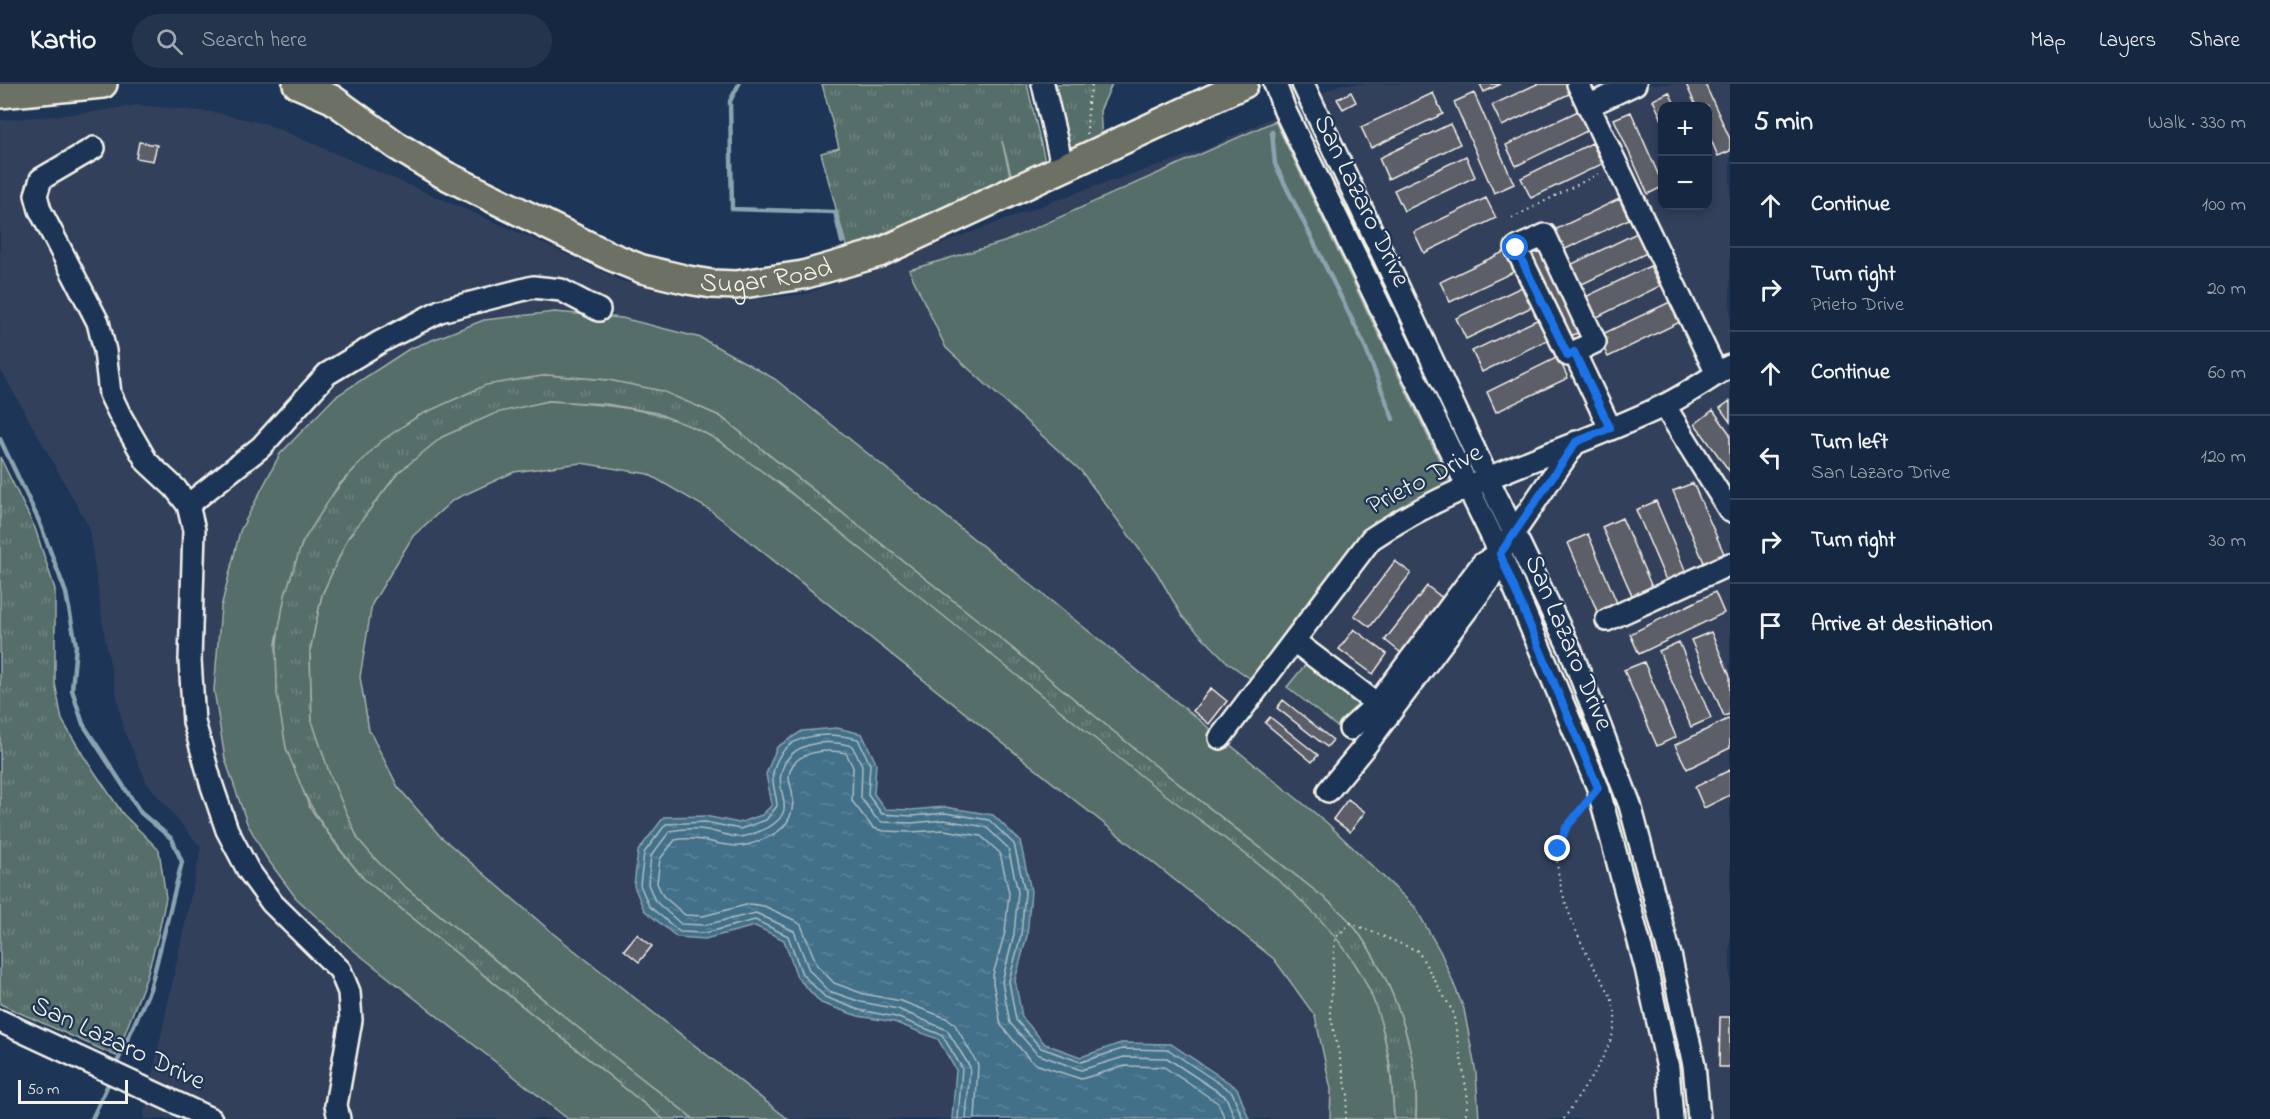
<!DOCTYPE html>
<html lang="en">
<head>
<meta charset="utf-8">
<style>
  :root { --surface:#162841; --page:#23344c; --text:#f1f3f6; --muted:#9ea6b1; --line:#35445a }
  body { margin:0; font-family:"Indie Flower",sans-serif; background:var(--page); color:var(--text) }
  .controls { position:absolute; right:18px; top:18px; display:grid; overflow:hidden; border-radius:12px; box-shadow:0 3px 9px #0003 }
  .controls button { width:54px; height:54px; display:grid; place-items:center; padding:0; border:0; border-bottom:2px solid var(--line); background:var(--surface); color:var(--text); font:30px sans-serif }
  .scale { position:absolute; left:18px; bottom:15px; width:110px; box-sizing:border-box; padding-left:6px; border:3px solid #f4f1e8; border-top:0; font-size:16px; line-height:21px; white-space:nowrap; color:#f4f1e8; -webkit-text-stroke:4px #1d3557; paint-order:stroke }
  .stop { position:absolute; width:18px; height:18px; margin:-14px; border:4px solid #1a73e8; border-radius:50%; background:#fff }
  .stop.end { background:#1a73e8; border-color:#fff; box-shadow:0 2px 6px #0008 }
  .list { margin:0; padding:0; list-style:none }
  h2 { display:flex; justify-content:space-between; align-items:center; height:78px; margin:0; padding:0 24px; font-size:26px }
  h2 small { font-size:20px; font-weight:400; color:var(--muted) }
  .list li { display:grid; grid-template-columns:39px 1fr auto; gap:18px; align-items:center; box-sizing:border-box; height:84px; padding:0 24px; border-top:2px solid var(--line) }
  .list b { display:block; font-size:22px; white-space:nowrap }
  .list p { margin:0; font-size:20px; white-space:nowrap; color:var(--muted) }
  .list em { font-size:20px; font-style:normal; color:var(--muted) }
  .icon { flex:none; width:33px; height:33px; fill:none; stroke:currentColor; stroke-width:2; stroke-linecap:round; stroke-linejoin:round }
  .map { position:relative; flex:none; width:1730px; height:1035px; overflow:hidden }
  header { display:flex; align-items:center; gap:36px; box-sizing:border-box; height:84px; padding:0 30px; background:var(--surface); border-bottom:2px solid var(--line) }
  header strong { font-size:28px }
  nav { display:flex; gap:33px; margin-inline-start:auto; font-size:21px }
  .search { width:420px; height:54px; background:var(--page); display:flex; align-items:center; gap:15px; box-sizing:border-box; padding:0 21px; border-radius:33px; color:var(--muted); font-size:22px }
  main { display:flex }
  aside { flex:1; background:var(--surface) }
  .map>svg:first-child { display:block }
  .built { fill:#30415c; fill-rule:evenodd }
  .grass { fill:url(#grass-tufts); stroke:#a5b0aa; stroke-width:1.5 }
  .pitch { fill:#566e6b; stroke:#a5b0aa; stroke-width:1.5 }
  .water { fill:url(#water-ripples); stroke:#8aa3af; stroke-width:1.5 }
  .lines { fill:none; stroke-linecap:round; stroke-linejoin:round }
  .shore { stroke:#adbdc2; stroke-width:1.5 }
  .stream { stroke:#8aa3af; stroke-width:4.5 }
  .building { fill:#5d5e67; stroke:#f4f1e8; stroke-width:1.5 }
  .minor-casing { stroke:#f4f1e8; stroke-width:26 }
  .major-casing { stroke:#f4f1e8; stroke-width:32 }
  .path { stroke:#f4f1e8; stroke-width:2; stroke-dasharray:1.5 4.5; stroke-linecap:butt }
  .minor { stroke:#1d3557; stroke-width:21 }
  .major { stroke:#6c7065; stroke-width:27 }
  .route { stroke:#1a73e8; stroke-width:8 }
  .labels { text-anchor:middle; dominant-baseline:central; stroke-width:4.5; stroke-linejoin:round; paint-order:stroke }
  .street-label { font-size:27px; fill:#f4f1e8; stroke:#1d3557 }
</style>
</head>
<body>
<header>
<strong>Kartio</strong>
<div class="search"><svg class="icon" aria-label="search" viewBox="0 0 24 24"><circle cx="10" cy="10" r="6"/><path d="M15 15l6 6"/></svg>Search here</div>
<nav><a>Map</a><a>Layers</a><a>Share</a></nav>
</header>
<main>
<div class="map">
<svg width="1730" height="1035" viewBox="0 0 1730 1035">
  <defs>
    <pattern id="grass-tufts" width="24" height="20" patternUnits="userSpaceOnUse" patternTransform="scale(1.5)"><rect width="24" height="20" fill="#566e6b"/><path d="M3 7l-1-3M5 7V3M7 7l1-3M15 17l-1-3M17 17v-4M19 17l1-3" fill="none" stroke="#6f8380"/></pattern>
    <pattern id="water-ripples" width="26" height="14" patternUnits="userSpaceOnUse" patternTransform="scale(1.5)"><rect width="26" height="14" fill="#436f89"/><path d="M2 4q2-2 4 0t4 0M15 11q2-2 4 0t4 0" fill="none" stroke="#5f849a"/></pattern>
  </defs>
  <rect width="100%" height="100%" fill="#1d3557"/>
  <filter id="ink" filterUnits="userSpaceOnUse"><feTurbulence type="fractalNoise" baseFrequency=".0167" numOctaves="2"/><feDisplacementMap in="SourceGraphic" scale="12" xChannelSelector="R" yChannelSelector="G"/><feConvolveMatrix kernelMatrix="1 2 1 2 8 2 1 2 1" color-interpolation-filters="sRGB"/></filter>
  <g filter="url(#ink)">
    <path class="built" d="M1341,0H1730V1035H143L201,764L147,699L124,647L105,555L89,443L0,284V36L86,29L137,21L212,28L267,40L536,156L622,197L715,216L739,217L806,210L1076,109L1204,66ZM1662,22H1708V122H1662Z"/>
    <path class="grass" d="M822,0H1027L1046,81L1012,94L1002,57L1011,95L847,165L821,69L839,64Z
      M1051,0H1112L1100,27L1102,56L1070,71Z
      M548,291L609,296L662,306L720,332L983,540L1151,678L1326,815C1335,823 1345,831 1353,841C1393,895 1420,967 1416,1035H1394L1391,987L1384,950L1372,913L1335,854L1315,831L1278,797L1140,692L780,400L712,353L657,329L606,320L548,317L398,389L348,454L322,511L310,567L312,637L403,801L607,967L694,1035H663L364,795C331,756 301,715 286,664C267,602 275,520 302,460C312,436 338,402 356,383C364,374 372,364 381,357C410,334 451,314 485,301C504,295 528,294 548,291Z
      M0,373L35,444L55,505V599L62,636L83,671L123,730L159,766L166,814L158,852L146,895L116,972L0,920Z"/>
    <path class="pitch" d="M1275,37L1451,400L1361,450L1251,595L1228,579L1182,532L1157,489L1081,387L946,264L909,186L1004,158Z
      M555,228L622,234L701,254L775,295L1326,738L1415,823L1441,869L1464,925L1476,989L1479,1035H1416C1420,967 1393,895 1353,841C1345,831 1335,823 1326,815L1151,678L983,540L720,332L662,307L609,296L548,291L486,301L418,332L380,358L338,402L302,459L285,511L276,560L277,609L286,664L310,724L340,766L364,795L663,1035H568L352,865L296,814L266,773L247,739L225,675L214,606L221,523L240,447L280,370L335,313L409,265L484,236Z
      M548,317C607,320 660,324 712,353C724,359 735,369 746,376C788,405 827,438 866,469C954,541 1042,612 1130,683C1204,744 1301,798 1354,878C1385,925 1391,980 1394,1035H1330L1331,1005L1315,932L1274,875L710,426L648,390L581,379L514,388L453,416L413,452L372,520L360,593L369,646L398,703L440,752L555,851L788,1035H694L607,967L403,801L379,779L358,755L330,691L312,637L310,567L322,511L348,454L398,389L442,353L496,329Z
      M1310,575L1367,621L1345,649L1287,603Z"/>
    <path class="water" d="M837,644L862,650L876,679L874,710L885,725L911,726L945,723L993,731L1020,757L1031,807L1027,852L1015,896L1022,933L1045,960L1081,973L1121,959L1171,960L1237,1004L1249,1035H952L956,986L938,955L894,938L858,932L821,919L797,893L784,856L755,842L705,855L677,853L644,826L634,802L638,767L664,733L705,732L739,739L762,731L772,721L766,690L777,663L802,647Z"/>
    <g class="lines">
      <path class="shore" d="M958,1035L962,984L942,951L896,933L859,926L825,913L802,890L788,852L755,836L705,849L680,848L649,822L640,801L644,769L666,740L705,738L740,745L766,736L777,722C777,712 771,699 773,689C781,648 824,647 858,655L870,680L868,711L882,730L912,732L945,729L989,736L1014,760L1025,808L1021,851L1009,897L1016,936L1041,964L1081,978L1122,965L1169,966L1232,1008L1243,1035
        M966,1035L970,983L947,946L898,925L861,918L829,907L809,886L794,847L756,829L704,841L681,840L655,817L648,800L651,772L670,747C680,745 696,744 707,746C717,748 728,752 738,753C747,753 761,747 769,743C798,726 776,710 781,690C788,657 825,655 852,662L862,681L861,714L875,733L882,738L912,739L944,736L986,743L1008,764L1018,808L1014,850L1002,898L1010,939L1037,970L1081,986L1124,973L1167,974L1226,1013L1235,1035
        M975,1035L978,981L954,939L946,934L901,917L864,910L834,899L817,881L801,841L794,836L764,822L750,820L703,832L685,831L663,812L657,799L660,775L675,756C698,751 716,762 739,762C749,762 765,755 774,750C791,740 795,725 792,707C791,703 789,697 789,693C791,666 827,665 846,669L853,683L852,717L873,744L884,747L911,748L944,746L981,752L1000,769L1009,809L1005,848L993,891V899L1001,941L1029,975L1038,981L1081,995L1125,982L1164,983L1218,1019L1225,1035"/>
      <path class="stream" d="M739,0L730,17L732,125L835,128L842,158
        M1272,48L1275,80L1364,260L1393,335
        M0,355L39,437L66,509L76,561L72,606L83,640L141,729L172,755L182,778L150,905L115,983
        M92,1035L111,994"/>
    </g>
    <path class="building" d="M1480,0H1501L1484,8Z
      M1537,0H1570L1573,8L1502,42L1492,21Z
      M1686,0H1705L1730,55V67L1718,72L1708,49V22H1696Z
      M1351,8L1356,18L1343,25L1337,15Z
      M1669,8L1676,22H1662V36L1653,16Z
      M1433,9L1443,30L1371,64L1361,43Z
      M1474,9L1514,100L1494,109L1454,18Z
      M1578,27L1587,47L1516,82L1506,61Z
      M1631,28L1662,99V103L1648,110L1614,35Z
      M1450,40L1460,60L1388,95L1379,74Z
      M139,58L157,61L153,77L136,74Z
      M1592,59L1602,80L1531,114L1521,94Z
      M1466,72L1475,93L1404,127L1394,106Z
      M1486,114L1496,134L1424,169L1414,148Z
      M1619,115L1629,135L1557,169L1548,149Z
      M1639,148L1649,168L1578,202L1568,182Z
      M1542,156L1582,247L1562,256L1522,165Z
      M1512,164L1522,184L1450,218L1440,198Z
      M1650,182L1660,202L1589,237L1579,216Z
      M1528,200L1538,220L1466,255L1456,234Z
      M1670,218L1680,238L1608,273L1598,252Z
      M1543,233L1553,253L1482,288L1472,267Z
      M1558,273L1568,294L1496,328L1487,308Z
      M1730,317V338L1720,324Z
      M1713,326L1730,350V388L1695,340Z
      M1693,399L1726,474L1706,483L1673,407Z
      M1656,417L1688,493L1668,501L1636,426Z
      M1622,434L1655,510L1635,518L1602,443Z
      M1588,450L1620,526L1600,534L1568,459Z
      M1395,477L1411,489L1370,543L1354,531Z
      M1427,502L1444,515L1401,569L1385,556Z
      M1715,508L1724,529L1639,570L1630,550Z
      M1354,545L1387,570L1373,590L1339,565Z
      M1711,548L1730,592V630L1724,632L1691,556Z
      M1679,558L1711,634L1691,643L1659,567Z
      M1644,578L1676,653L1657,662L1624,586Z
      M1211,604L1227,617L1209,640L1193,627Z
      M1283,616L1333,656L1327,663L1277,624Z
      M1270,633L1318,671L1312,678L1265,639Z
      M1730,634V664L1687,685L1675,661Z
      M1730,686V711L1704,724L1695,703Z
      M1348,715L1365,728L1350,748L1333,735Z
      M637,850L652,862L639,878L624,866Z
      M1720,933H1730V983H1719Z"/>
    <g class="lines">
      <g class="minor-casing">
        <path id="minor" d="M1043,0L1063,85
          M1275,0L1285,27L1500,469L1598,704L1646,884L1668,984L1672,1035
          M1303,0L1488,395L1571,567L1630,721L1671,875L1694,981L1699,1035
          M1578,0L1717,290
          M1588,22L1635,0
          M94,64L41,95L36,111L40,126L98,238L105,267L110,310L121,333L147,378L175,404L188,421L194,446L190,576L194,638L211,699L227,746L248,786L272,819L340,886L349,908L351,936L336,1021L339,1035
          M1545,151L1595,258L1568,271L1516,164Z
          M1574,268L1610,344
          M1664,321L1730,427
          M188,421L261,363L327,290L380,258L440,227L533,203L561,206L599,226
          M1607,536L1730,480
          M1294,557L1377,620
          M1350,645L1377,620L1482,480L1500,469
          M1220,654L1371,455C1460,395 1567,368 1663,322C1686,311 1708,295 1730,282
          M1328,707L1366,661L1492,492L1500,469L1576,358
          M0,937L211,1035"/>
      </g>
      <g class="major-casing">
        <g id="major">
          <path id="s1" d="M297,0L332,15L397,62L443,90L610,172L642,185L688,196L712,200L736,201L803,191L879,169L1244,0"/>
          <path d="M0,10L103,0"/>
        </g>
      </g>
      <path class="path" d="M1087,50L1088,19L1092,0
        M1512,134L1600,89
        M1345,1035L1348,1011L1330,929L1335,854L1351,839L1418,867L1453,928L1468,1015L1465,1035
        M1564,1035C1580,1009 1612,968 1615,939C1617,916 1603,898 1592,880C1578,854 1550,792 1559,763C1564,747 1574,734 1585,721"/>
      <use href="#minor" class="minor"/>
      <use href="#major" class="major"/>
    </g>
  </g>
  <g class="lines" filter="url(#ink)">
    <path class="route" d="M1516,164L1568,272L1574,268L1610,344L1576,358L1500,470L1598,704L1566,744L1558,765"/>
  </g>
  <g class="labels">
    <g class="street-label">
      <text transform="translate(1361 117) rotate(64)">San Lazaro Drive</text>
      <text stroke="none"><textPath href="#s1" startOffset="519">Sugar Road</textPath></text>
      <text transform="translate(1425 396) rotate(-27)">Prieto Drive</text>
      <text transform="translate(1568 559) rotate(67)">San Lazaro Drive</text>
      <text transform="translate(118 960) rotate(25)">San Lazaro Drive</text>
    </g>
  </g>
</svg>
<div class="controls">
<button>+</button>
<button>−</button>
</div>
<div class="scale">50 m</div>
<div class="stop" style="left:1516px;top:164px"></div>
<div class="stop end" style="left:1558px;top:765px"></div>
</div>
<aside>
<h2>5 min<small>Walk · 330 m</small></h2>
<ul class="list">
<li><svg class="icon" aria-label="ahead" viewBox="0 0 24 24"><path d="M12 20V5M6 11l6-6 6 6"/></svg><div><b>Continue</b></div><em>100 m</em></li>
<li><svg class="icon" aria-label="right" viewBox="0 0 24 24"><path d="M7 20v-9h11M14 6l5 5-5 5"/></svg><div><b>Turn right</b><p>Prieto Drive</p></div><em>20 m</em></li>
<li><svg class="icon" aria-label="ahead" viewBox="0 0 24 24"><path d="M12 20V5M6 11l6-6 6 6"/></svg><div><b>Continue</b></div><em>60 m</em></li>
<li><svg class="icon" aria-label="left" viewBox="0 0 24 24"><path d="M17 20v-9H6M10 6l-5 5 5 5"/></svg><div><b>Turn left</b><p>San Lazaro Drive</p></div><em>120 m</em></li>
<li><svg class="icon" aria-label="right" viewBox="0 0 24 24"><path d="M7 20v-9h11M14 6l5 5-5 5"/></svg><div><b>Turn right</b></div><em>30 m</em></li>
<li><svg class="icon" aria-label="arrive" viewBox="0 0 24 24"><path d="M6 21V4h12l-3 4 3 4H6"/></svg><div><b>Arrive at destination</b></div></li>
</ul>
</aside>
</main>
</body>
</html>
